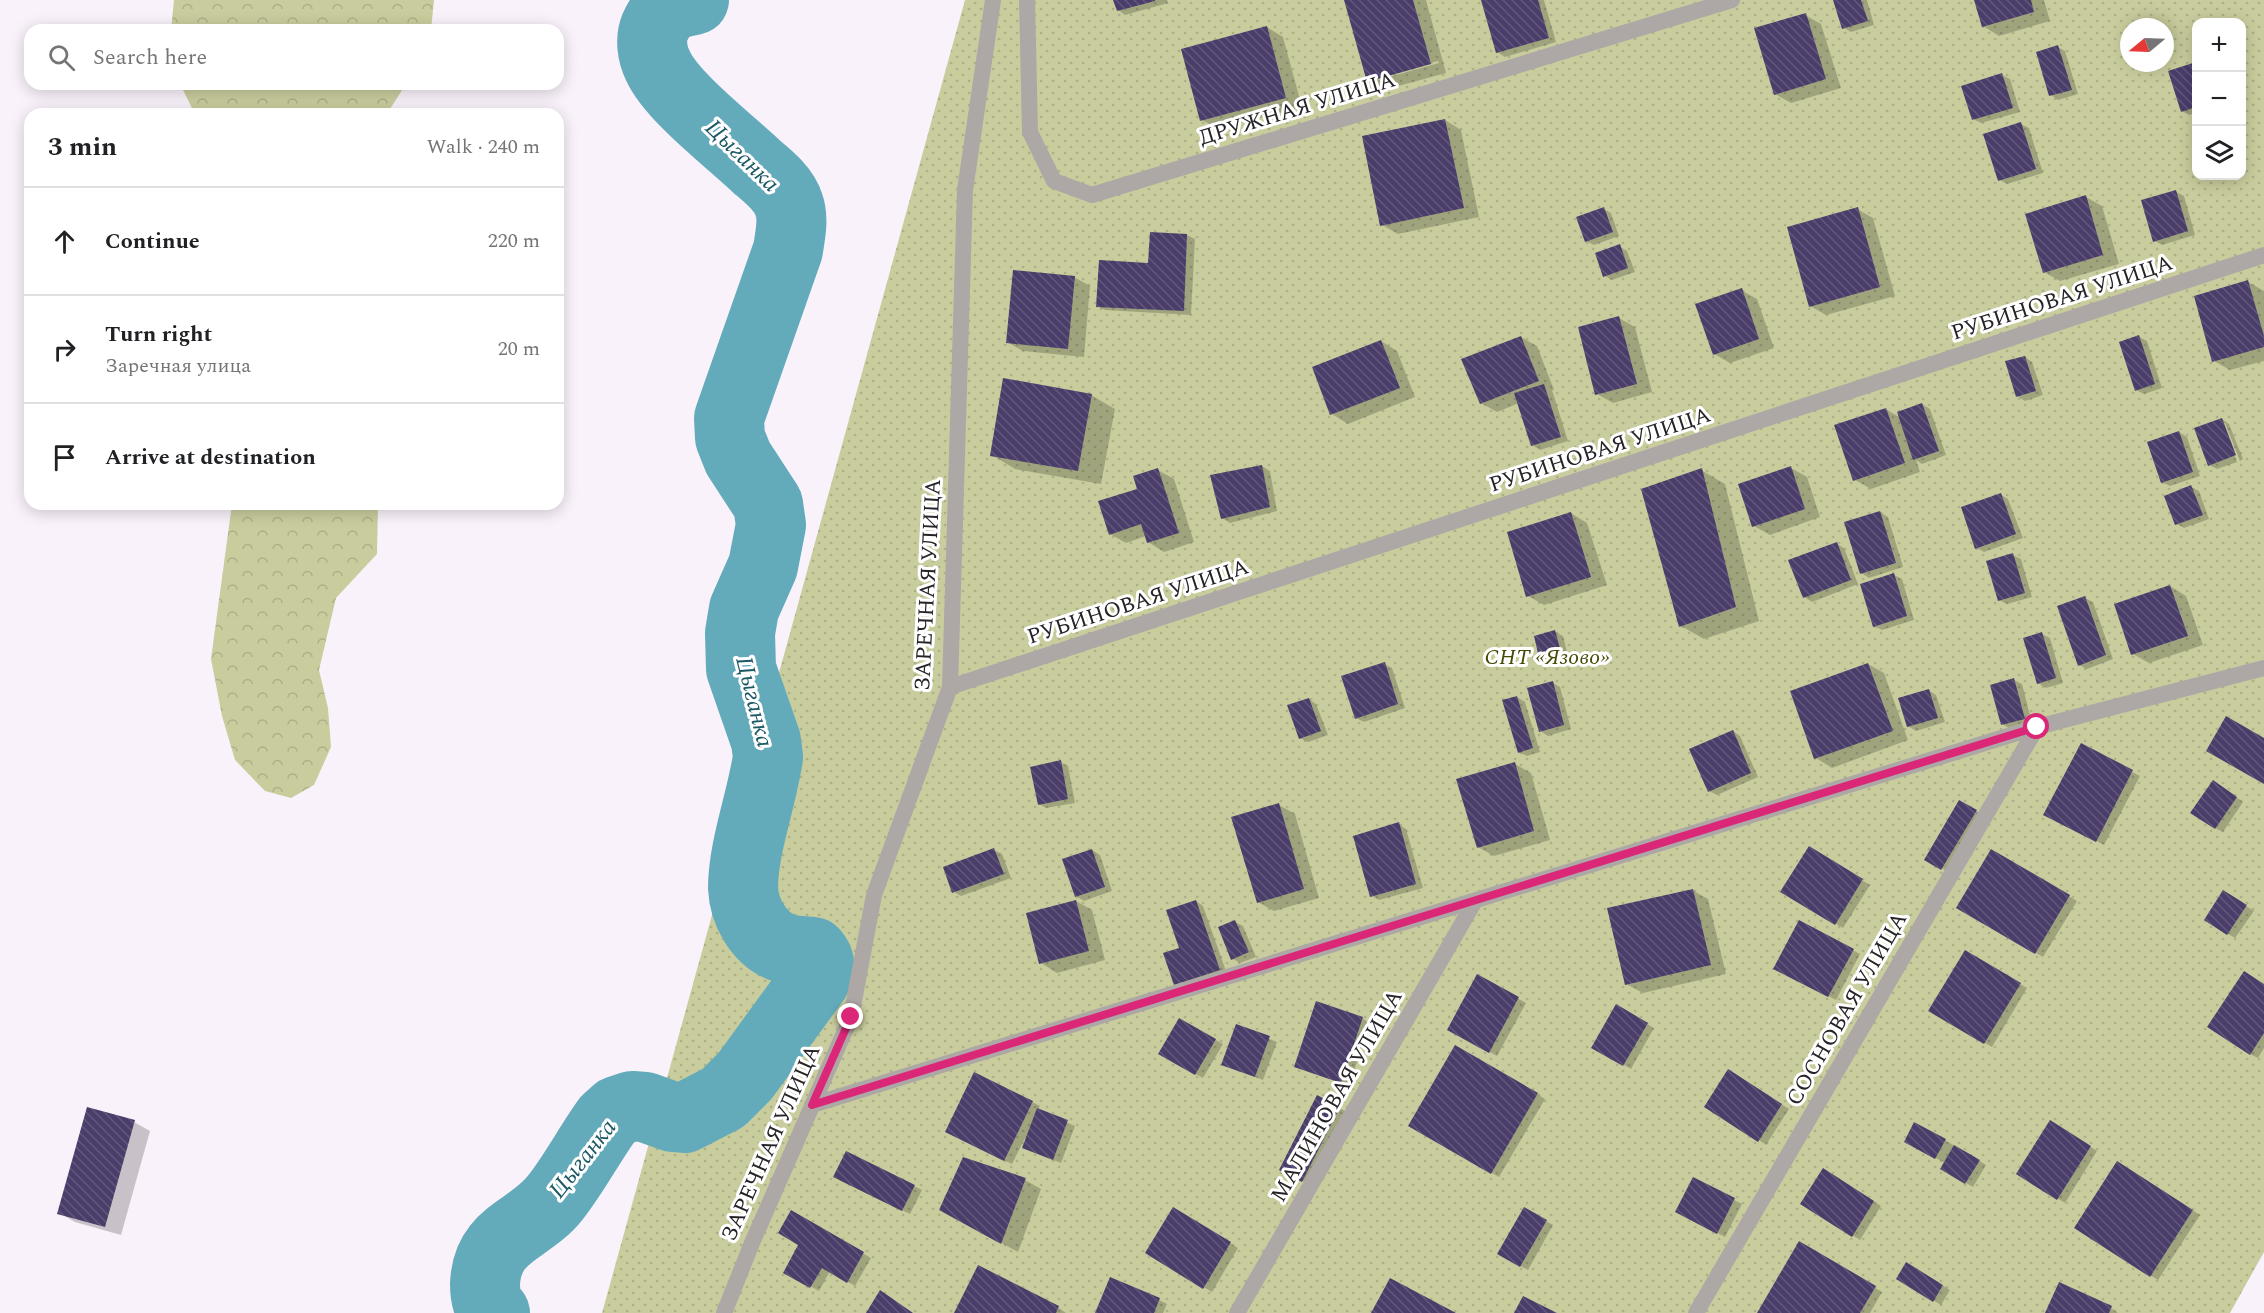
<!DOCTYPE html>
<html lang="en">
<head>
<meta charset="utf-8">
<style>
  :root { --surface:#fff; --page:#f6f6f6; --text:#202124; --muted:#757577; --line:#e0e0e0 }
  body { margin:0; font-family:Spectral,serif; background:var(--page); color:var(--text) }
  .controls { position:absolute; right:18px; top:18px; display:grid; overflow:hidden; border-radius:12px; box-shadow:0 3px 15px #0003 }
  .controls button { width:54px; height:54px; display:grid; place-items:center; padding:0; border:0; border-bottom:2px solid var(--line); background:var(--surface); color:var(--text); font:30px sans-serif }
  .compass { position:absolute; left:2120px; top:18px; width:54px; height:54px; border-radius:50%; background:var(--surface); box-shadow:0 3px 15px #0003; rotate:251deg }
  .stop { position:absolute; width:18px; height:18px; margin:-14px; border:4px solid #db2777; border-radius:50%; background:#fff }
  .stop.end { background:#db2777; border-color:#fff; box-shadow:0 2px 6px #0008 }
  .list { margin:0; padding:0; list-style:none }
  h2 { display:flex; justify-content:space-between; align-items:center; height:78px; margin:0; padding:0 24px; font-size:26px }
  h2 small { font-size:20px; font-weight:400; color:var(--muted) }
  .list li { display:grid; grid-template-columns:39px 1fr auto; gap:18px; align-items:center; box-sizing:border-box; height:108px; padding:0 24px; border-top:2px solid var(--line) }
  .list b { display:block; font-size:22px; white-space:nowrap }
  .list p { margin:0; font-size:20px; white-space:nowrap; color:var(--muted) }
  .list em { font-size:20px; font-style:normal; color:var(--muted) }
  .icon { flex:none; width:33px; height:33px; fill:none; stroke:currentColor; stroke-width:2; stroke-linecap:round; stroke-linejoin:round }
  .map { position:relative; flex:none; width:2264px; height:1313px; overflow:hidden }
  .search { position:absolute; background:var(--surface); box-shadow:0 3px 15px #0003; left:24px; top:24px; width:540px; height:66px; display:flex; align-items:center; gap:15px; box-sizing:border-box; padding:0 21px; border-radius:18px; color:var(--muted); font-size:22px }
  .panel { position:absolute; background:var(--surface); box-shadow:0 3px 15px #0003; left:24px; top:108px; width:540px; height:402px; border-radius:18px }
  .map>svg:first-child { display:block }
  .forest { fill:url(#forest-crowns) }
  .garden { fill:url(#garden-dots); fill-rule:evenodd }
  .shadow { fill:#0003; fill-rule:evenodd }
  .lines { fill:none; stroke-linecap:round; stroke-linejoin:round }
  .river { stroke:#63abbb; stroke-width:70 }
  .building { fill:url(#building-back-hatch) }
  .minor { stroke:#ada7a6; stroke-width:16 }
  .route { stroke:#db2777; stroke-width:8 }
  .labels { text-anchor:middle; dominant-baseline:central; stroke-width:6; stroke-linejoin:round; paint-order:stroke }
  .street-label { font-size:22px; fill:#262326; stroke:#fff }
  .park-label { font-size:22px; font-style:italic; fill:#484a04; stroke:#fff }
  .water-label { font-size:24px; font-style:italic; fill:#1c5965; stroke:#fff }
</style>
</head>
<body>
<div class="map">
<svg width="2264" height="1313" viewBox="0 0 2264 1313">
  <defs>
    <pattern id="forest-crowns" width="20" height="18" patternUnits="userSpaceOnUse" patternTransform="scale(1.5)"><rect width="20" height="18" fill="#c9cd9d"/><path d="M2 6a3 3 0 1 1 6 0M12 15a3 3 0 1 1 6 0" fill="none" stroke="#acb087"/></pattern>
    <pattern id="garden-dots" width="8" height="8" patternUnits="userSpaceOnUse" patternTransform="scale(1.5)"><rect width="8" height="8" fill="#c9cd9d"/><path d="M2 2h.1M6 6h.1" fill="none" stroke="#acb087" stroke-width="1.8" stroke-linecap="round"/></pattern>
    <pattern id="building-back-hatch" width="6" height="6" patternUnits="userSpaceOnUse" patternTransform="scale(1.5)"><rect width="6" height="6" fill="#4a3d6a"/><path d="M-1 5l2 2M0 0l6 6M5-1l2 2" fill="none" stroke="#61577b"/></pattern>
  </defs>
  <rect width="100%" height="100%" fill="#faf2fb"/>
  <path class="forest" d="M174,0H434L431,30H171Z
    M180,84H406L390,109L389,114H195Z
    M232,504H378L377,554L336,598L319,670L328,708L331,747L314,785L291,798L265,791L235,760L222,716L211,659Z"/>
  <path class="garden" d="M965,0H2264V1252L2230,1313H602ZM2196,22H2242V176H2196ZM2129,27H2165V63H2129Z"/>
  <path class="shadow" d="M1115,0H1167L1168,3L1125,15L1118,10Z
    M1346,0H1426L1446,73L1384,90L1368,81ZM1438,61L1439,63L1378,80V77Z
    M1482,0H1544L1556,42L1505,57L1497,52Z
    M1835,0H1867L1874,25L1851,32L1844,28Z
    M1975,0H2044L2050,21L1999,36L1983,26Z
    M1805,15L1821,24L1841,88L1791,103L1775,94Z
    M1267,27L1283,37L1302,107L1218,129L1202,120Z
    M2058,47L2065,51L2078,94L2058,100L2051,95Z
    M2196,64V113L2189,115L2182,111L2170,72Z
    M2002,75L2010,79L2020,112L1981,123L1973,119Z
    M1445,120L1461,130L1479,217L1398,234L1382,225Z
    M2021,124L2029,128L2043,173L2007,184L2000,180Z
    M2176,192L2184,196L2195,235L2162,245L2155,241Z
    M2086,197L2102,206L2119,264L2060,281L2044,272Z
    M1604,209L1611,213L1619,236L1594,245L1586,241Z
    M1857,209L1873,218L1895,296L1826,315L1810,306Z
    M1151,233L1187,235L1195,239L1191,315L1105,310L1097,306L1149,265Z
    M1619,246L1627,251L1635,272L1612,280L1605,276Z
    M1074,277L1090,286L1084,357L1023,351L1007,342Z
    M2248,282L2264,291V361L2230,370L2214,361Z
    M1741,290L1757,299L1774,348L1730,363L1714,354Z
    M1619,318L1635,327L1652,392L1613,403L1597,394Z
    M1521,337L1537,346L1554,390H1552L1568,441L1540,450L1532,445L1519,403L1497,412L1481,403Z
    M2139,337L2147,341L2162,388L2144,394L2136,390Z
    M1381,341L1397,351L1415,397L1348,424L1332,414L1314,368Z
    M2025,357L2032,362L2043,395L2025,401L2017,396Z
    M1091,395L1115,409L1101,484L1015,469L992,455Z
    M1922,404L1930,409L1946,455L1922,464L1916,460L1920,472L1871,489L1855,480L1885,409L1901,418Z
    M2222,419L2229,424L2243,459L2240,461L2225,423H2222L2237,462L2217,469L2209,465Z
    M2179,432L2187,437L2200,476L2170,486L2162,482Z
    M1262,466L1270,471L1277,511L1230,523L1222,518Z
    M1791,468L1807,477L1820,517L1770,535L1754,526Z
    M1158,470L1174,479L1194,542L1164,552L1148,542L1146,536L1126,543L1110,534L1139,490Z
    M1701,470L1725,484L1759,621L1704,639L1681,626Z
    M2191,487L2199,491L2209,519L2184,528L2177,524Z
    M2001,495L2008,499L2023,538L1984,552L1977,548Z
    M1880,512L1888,517L1903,567L1869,578L1861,573Z
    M1571,513L1587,523L1607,585L1544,605L1528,596Z
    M1837,544L1844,548L1858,584L1812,602L1804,597Z
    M2013,555L2021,559L2032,597L2007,604L1999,600Z
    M1894,575L1902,579L1914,620L1882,630L1874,626Z
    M2170,586L2186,596L2203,645L2149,663L2133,654Z
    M2085,598L2093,602L2113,659L2087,669L2079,665Z
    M1555,632L1563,636L1569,660L1549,665L1542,661Z
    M2042,634L2050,638L2063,683L2046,688L2038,683Z
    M1384,664L1392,668L1405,708L1364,722L1356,718Z
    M1868,664L1884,673L1908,740L1832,768L1816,758Z
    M2014,680L2022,684L2032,723L2010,729L2002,724Z
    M1553,683L1560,687L1571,729L1548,736L1540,731Z
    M1928,690L1936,695L1945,722L1916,731L1908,726Z
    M1517,697L1525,702L1540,752L1527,756L1519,752Z
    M1309,699L1316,704L1328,735L1308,742L1300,738Z
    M1733,731L1740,736L1758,777L1717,795L1709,791Z
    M2081,745L2140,776L2104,845L2053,818Z
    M1060,762L1068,766L1075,803L1046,808L1039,804Z
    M1515,764L1531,773L1550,840L1494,856L1478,847Z
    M2221,786L2243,802L2223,832L2215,828Z
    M1960,802L1984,816L1950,873L1926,859Z
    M1279,805L1295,814L1319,898L1274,911L1258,902Z
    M1398,824L1406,829L1423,888L1379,900L1372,896Z
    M1809,848L1870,885L1843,928L1782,892Z
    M994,850L1002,854L1011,878L961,896L954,892Z
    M1092,850L1100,855L1112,891L1084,901L1076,896Z
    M1992,851L2077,901L2043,957L1958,907Z
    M1692,890L1708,899L1726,974L1643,993L1626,984Z
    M2223,892L2254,911L2235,938L2206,920Z
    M1076,901L1092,910L1105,960L1057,973L1041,963Z
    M1196,901L1203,906L1227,974L1183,988L1181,949Z
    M1235,922L1243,926L1256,957L1240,963L1233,959Z
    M1800,922L1860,954L1836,1000L1775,968Z
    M1966,952L2027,988L1992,1047L1930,1011Z
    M1478,976L1526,1003L1497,1056L1449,1030Z
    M2264,985V1048L2258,1058L2250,1054Z
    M1617,1006L1654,1028L1631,1069L1593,1047Z
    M1362,1018L1370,1023L1349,1086L1296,1067Z
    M1180,1020L1223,1044L1203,1078L1160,1054Z
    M1237,1026L1277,1042L1263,1080L1222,1064Z
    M1456,1047L1545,1099L1499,1177L1410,1126Z
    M1736,1075L1789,1109L1766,1145L1759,1140Z
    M1318,1097L1347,1112L1310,1185L1281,1169Z
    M1032,1102L1040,1106L1038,1110L1075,1126L1061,1163L1023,1148L1027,1139L1025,1138L1012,1164L955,1136Z
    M134,1122L150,1131L121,1235L75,1222L59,1213Z
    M2058,1126L2097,1151L2065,1203L2018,1174Z
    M1945,1140L1986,1165L1973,1187L1942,1169L1945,1163L1906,1142Z
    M847,1153L922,1190L910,1214L842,1181Z
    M2125,1167L2200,1215L2158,1280L2077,1228Z
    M1831,1174L1881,1206L1860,1240L1852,1235Z
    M1694,1179L1742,1204L1725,1237L1685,1216Z
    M1025,1180L1041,1189L1018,1252L954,1217Z
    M1174,1209L1238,1248L1212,1292L1147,1253Z
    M1524,1209L1553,1225L1528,1270L1499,1254Z
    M791,1212L871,1258L855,1286L830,1271L819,1291L785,1272L800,1245Z
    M1800,1243L1882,1292L1870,1313H1759Z
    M1907,1264L1950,1290L1941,1305L1898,1278Z
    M979,1267L1059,1308L1066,1313H955Z
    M1159,1300L1167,1304L1163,1313H1096Z
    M2111,1308L2118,1313H2046Z"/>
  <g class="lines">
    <path class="river" d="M495,1313C487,1307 485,1294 485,1284C487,1233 529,1231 555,1198C574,1174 589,1145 607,1120L617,1111L632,1106L645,1107L673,1117L684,1118L723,1098L745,1076L815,980C820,969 822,962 813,952C803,951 790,951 781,947C759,938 744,912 743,888C743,847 762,799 768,757L766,741L741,669L740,633L744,609L763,566L771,525L768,504L738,458L730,438L729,418L788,250C790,236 794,219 789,205C784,189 769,177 757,167C731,142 672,97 658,66C652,54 650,39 655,27C664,7 674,4 694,0"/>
  </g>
  <path class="building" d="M1113,0H1155V1L1117,11Z
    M1344,0H1413L1431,64L1367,82Z
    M1481,0H1538L1549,38L1496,53Z
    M1833,0H1861L1868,21L1842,29Z
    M1974,0H2031L2034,12L1982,27Z
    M1806,13L1826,79L1774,95L1754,28Z
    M1267,26L1286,98L1200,121L1181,49Z
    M2058,45L2072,90L2049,96L2036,52Z
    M2196,62V107L2181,112L2168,71Z
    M2002,73L2013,108L1972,120L1961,86Z
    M1445,119L1464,208L1380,226L1362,136Z
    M2021,122L2036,169L1998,181L1983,134Z
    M2176,190L2188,231L2153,242L2141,200Z
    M2086,195L2103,255L2043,273L2025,214Z
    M1604,207L1613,232L1585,242L1576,217Z
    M1858,207L1880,287L1809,307L1787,227Z
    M1150,232L1187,234L1184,311L1096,307L1099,260L1148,263Z
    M1620,244L1628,268L1603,277L1595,253Z
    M1013,270L1075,276L1068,349L1006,343Z
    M2248,280L2264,336V347L2212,362L2194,296Z
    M1742,288L1759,339L1713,355L1695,304Z
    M1619,316L1637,384L1595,395L1578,327Z
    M2139,335L2155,384L2135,391L2119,342Z
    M1521,336L1539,381L1480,404L1461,359Z
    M1381,340L1400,388L1330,415L1312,367Z
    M2025,356L2036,391L2016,397L2005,361Z
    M1003,378L1092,394L1078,471L990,456Z
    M1544,384L1561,437L1531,446L1514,393Z
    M1922,403L1939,451L1913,460L1897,412Z
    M1886,408L1905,463L1853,481L1834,425Z
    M2222,418L2236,455L2208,466L2194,428Z
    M2179,431L2193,472L2161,483L2147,442Z
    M1262,465L1270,507L1221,519L1210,475Z
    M1791,466L1805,509L1752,527L1738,484Z
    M1158,468L1179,533L1147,543L1141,524L1109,535L1098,501L1137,489L1133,476Z
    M1702,468L1736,607L1679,627L1641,489Z
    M2191,485L2203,515L2175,525L2164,496Z
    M2001,493L2016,534L1975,549L1961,507Z
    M1880,511L1896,563L1860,574L1844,522Z
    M1571,512L1591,577L1526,597L1507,532Z
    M1837,542L1851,580L1803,598L1788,560Z
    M2013,553L2025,593L1998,601L1986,561Z
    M1894,573L1907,616L1873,627L1860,584Z
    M2170,585L2188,636L2131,655L2114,604Z
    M2085,596L2106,655L2078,666L2057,606Z
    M1555,630L1562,656L1540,662L1534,636Z
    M2042,632L2056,678L2037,684L2023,638Z
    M1385,662L1398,704L1355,719L1341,676Z
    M1868,663L1893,731L1814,759L1790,691Z
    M2014,678L2025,719L2001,725L1990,685Z
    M1553,681L1564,725L1539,732L1527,688Z
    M1929,689L1938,718L1907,727L1898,698Z
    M1517,696L1533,748L1518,753L1502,700Z
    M1309,698L1321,731L1299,739L1287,705Z
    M2226,716L2264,738V784L2206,751Z
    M1733,730L1751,773L1708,792L1689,749Z
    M2081,743L2133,770L2096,842L2043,815Z
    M1061,760L1068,799L1038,805L1030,767Z
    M1515,762L1534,831L1477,848L1456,779Z
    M2213,780L2237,797L2215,829L2190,813Z
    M1959,800L1977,810L1941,870L1924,860Z
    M1279,803L1304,889L1257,903L1231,817Z
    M1399,822L1416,884L1370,897L1353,836Z
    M1809,846L1863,879L1835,925L1780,892Z
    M994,848L1004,874L952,893L943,867Z
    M1092,849L1105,887L1075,897L1062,859Z
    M1991,849L2070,895L2035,954L1956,908Z
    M1693,889L1711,965L1625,985L1607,908Z
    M2223,890L2247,905L2227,935L2204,920Z
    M1076,900L1089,951L1039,964L1026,913Z
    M1196,900L1220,970L1174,985L1163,953L1179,948L1166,910Z
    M1235,920L1249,952L1231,960L1218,927Z
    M1799,920L1854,949L1828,997L1773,969Z
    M1965,950L2021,983L1984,1044L1928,1011Z
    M2244,971L2264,984V1033L2250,1055L2207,1027Z
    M1477,974L1519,997L1489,1053L1447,1030Z
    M1316,1001L1363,1017L1341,1083L1294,1067Z
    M1616,1004L1648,1023L1623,1066L1591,1048Z
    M1179,1018L1216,1039L1195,1075L1158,1054Z
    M1236,1024L1270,1036L1255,1077L1221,1065Z
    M1455,1045L1538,1093L1491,1174L1408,1126Z
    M1728,1069L1782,1104L1758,1142L1704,1107Z
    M974,1072L1033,1101L1004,1161L945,1132Z
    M1317,1095L1340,1107L1302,1182L1279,1170Z
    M87,1107L135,1120L105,1227L57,1214Z
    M1037,1108L1068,1120L1053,1160L1022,1148Z
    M2050,1120L2091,1146L2057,1200L2016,1174Z
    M1914,1122L1946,1139L1935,1159L1904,1142Z
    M1954,1145L1980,1160L1965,1184L1940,1169Z
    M846,1151L915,1185L902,1211L833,1177Z
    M963,1157L1026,1178L1001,1244L939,1210Z
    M2117,1161L2193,1210L2150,1277L2074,1228Z
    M1823,1168L1874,1201L1852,1237L1800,1204Z
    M1693,1177L1735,1198L1717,1234L1675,1212Z
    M1173,1207L1231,1242L1203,1289L1145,1253Z
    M1524,1207L1547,1220L1520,1267L1497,1254Z
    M791,1210L864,1252L847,1283L822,1268L810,1288L783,1273L798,1245L778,1233Z
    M1799,1241L1876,1286L1860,1313H1757Z
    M1906,1262L1943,1285L1933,1302L1896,1279Z
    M978,1265L1059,1306L1056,1313H954Z
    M1110,1277L1160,1298L1154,1313H1095Z
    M1390,1278L1456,1313H1371Z
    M2059,1282L2112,1306L2109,1313H2045Z
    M880,1290L913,1313H866Z
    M1523,1296L1557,1313H1514Z"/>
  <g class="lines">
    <path class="minor" d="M1027,0L1030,132L1054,181L1092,195L1732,0
      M950,687L2264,255
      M812,1105L2037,727L2264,668
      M724,1313L752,1243L851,1017L874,895L950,687L965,190L993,0
      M1237,1313L1475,901
      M1696,1313L2037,727"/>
  </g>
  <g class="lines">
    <path class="route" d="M851,1017L812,1105L2037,727"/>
  </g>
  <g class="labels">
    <g class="street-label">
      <text transform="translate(1297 109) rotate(-17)">ДРУЖНАЯ УЛИЦА</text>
      <text transform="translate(2062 298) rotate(-18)">РУБИНОВАЯ УЛИЦА</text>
      <text transform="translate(1600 450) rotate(-18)">РУБИНОВАЯ УЛИЦА</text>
      <text transform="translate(928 585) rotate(-87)">ЗАРЕЧНАЯ УЛИЦА</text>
      <text transform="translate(1138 602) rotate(-18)">РУБИНОВАЯ УЛИЦА</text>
      <text transform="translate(1847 1009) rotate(-60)">СОСНОВАЯ УЛИЦА</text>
      <text transform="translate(1337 1096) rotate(-60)">МАЛИНОВАЯ УЛИЦА</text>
      <text transform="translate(771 1143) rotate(-66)">ЗАРЕЧНАЯ УЛИЦА</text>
    </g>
    <g class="park-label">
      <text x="1547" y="657">СНТ «Язово»</text>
    </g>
    <g class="water-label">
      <text transform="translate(742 156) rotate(44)">Цыганка</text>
      <text transform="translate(754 702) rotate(76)">Цыганка</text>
      <text transform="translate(583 1159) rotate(-52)">Цыганка</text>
    </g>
  </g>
</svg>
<div class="controls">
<button>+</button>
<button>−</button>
<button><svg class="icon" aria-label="layers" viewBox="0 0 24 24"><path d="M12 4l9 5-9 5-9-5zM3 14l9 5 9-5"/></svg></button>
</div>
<svg class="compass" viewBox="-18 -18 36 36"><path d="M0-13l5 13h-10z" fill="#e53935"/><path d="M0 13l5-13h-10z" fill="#757577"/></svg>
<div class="stop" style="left:2037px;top:727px"></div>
<div class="stop end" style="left:851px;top:1017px"></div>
<div class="search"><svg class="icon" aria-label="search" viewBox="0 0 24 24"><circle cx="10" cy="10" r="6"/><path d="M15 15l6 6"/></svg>Search here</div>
<section class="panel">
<h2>3 min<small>Walk · 240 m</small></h2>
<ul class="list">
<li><svg class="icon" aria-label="ahead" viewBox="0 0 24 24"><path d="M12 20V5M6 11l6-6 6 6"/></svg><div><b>Continue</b></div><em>220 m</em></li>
<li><svg class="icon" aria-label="right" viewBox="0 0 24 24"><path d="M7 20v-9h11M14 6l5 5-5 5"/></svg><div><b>Turn right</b><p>Заречная улица</p></div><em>20 m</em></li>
<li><svg class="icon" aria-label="arrive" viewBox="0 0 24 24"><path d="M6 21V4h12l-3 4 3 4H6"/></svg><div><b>Arrive at destination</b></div></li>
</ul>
</section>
</div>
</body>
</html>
